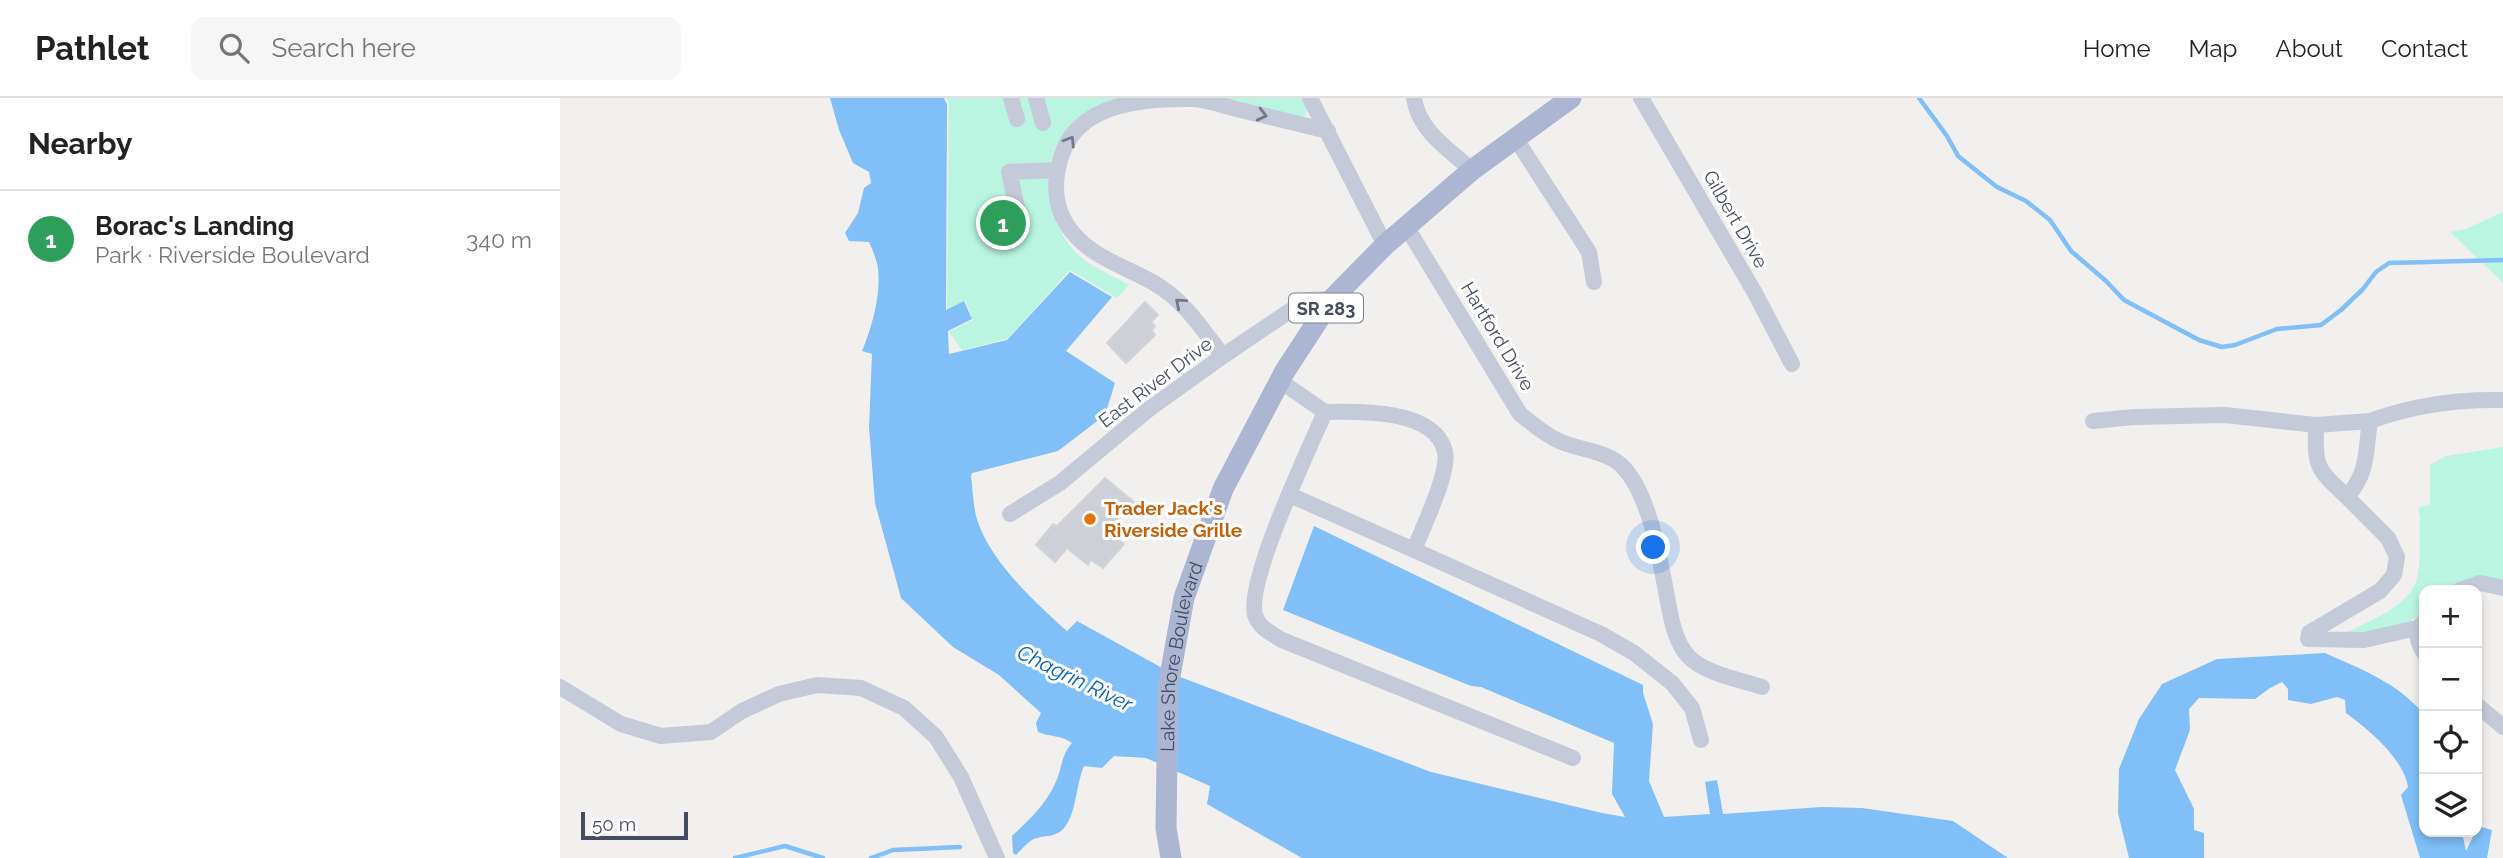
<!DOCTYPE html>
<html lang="en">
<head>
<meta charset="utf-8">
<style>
  :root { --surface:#fff; --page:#f6f6f6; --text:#222; --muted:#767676; --line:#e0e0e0; --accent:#111827 }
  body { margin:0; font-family:Raleway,sans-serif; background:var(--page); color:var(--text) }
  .controls { position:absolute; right:21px; bottom:21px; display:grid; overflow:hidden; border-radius:14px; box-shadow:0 4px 10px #0003 }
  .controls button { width:63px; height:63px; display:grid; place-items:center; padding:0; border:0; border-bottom:2px solid var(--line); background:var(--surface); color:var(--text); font:35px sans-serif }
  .scale { position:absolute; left:21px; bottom:18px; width:107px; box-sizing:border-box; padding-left:7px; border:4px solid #454c5f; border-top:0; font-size:19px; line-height:24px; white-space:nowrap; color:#454c5f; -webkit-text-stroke:5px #fff; paint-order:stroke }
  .you { position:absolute; left:1094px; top:450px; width:24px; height:24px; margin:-18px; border:5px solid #fff; border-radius:50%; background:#1a73e8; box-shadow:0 0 0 10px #1a73e833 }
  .badge { display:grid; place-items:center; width:46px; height:46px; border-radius:50%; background:var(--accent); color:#fff; font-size:23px; font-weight:700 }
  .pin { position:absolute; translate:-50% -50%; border:4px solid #fff; box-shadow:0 2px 7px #0006 }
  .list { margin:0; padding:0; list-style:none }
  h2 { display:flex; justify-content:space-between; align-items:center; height:91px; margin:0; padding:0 28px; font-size:30px }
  h2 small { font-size:23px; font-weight:400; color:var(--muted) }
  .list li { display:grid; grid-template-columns:46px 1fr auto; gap:21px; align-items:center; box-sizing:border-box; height:98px; padding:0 28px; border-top:2px solid var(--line) }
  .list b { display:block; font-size:26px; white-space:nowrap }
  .list p { margin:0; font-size:23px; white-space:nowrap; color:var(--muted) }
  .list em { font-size:23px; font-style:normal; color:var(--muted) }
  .icon { flex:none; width:38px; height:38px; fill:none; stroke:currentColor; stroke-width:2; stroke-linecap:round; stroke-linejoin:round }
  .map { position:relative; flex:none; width:1943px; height:760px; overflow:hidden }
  header { display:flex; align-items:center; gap:42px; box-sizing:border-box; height:98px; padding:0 35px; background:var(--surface); border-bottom:2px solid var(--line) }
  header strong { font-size:33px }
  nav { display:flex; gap:38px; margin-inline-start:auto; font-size:24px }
  .search { width:490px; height:63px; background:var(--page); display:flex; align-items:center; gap:18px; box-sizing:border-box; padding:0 24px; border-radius:14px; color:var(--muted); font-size:26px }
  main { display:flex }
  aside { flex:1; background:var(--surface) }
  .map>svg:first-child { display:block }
  .green { fill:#b9f5e0 }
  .water { fill:#80bff7 }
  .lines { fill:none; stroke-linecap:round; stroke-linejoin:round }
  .stream { stroke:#80bff7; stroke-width:4.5 }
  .building { fill:#ced0d8; stroke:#d3d3dc; stroke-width:2 }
  .minor { stroke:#c4cad8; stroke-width:16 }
  .major { stroke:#acb5d2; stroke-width:21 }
  .oneway { stroke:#717889 }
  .food-dot { fill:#e8710a; stroke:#fff; stroke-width:2.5 }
  .labels { text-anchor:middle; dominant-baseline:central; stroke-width:6; stroke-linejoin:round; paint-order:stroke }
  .shield { fill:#fff; stroke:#7d828f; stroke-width:2 }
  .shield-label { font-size:18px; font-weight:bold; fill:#454c5f }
  .street-label { font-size:19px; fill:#454c5f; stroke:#fff }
  .food-label { font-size:19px; font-weight:bold; fill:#c56008; stroke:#fff; text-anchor:start }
  .water-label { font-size:21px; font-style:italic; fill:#0061b7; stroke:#fff }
</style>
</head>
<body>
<header>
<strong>Pathlet</strong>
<div class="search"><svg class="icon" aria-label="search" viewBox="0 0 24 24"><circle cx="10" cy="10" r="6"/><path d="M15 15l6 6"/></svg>Search here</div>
<nav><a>Home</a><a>Map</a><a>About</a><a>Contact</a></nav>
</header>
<main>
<aside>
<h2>Nearby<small></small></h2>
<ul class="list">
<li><span class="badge" style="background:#2e9e5b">1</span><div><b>Borac's Landing</b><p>Park · Riverside Boulevard</p></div><em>340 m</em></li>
</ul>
</aside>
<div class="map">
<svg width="1943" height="760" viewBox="0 0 1943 760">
  <rect width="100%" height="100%" fill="#f2f0ef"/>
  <path class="green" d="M387,0H562C541,12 509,24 497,47C478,82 492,135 522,160C535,171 554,178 569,187L557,200L510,172L447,241L402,252L389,234L413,222L405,202L387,212L389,7Z
    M647,0H743L748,10L746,17L737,21Z
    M1943,114V185L1890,134L1906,131Z
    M1943,349V486L1896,489L1892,492H1864V513C1841,533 1817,535 1788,534C1813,521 1854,507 1858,475C1861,457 1859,437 1860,419L1858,410L1870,406V367L1886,358Z"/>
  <path class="water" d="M270,0H384L387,6L386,212L404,203L412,221L388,233L389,256L447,242L510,174L552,199L506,253L555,285L545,317L498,353L412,375L411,378C413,393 413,413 419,427C434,467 476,505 507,533L517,523L615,577L871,674L1042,715L1065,719L1052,696L1054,645L921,589L911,588L723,512L754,428L1083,587V595L1093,626L1089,683L1104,719L1150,716L1145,684L1157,682L1163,716L1262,709L1302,710L1393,723L1448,760H742L647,706L650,688L586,660L554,658L542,670L524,668C516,686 516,719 503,731C496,739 487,737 477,740C470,741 462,751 456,757L453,755L452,738C469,722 485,707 495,686C502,671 501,657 512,645C501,637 490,639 478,634L476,625L481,615L439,577L393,549L341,500L315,405L309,329L312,256L302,253C312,229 321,197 318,171C317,162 313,153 309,144L289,143L285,135L298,115L304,90L311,85L309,74L293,65L279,32Z
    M1765,555C1803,572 1836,584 1864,616V734H1902L1906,753L1918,728L1932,732L1927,760H1860L1841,697L1848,689C1844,661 1808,631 1786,615L1785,602L1777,599L1751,606L1728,602V591L1722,584L1710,590L1695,601L1639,600L1629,611L1630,632L1615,672L1634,711V732L1644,735V760H1569L1558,715L1559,671L1579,621L1602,586L1657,561Z"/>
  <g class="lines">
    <path class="stream" d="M1359,0L1387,38L1398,58L1437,89L1466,103L1490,122L1511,153L1546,183L1564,202L1639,242L1662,249L1675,247L1717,231L1761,227L1781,212L1803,191L1816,174L1829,165L1943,162
      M175,760L225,748L263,760
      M311,760L333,752L400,749"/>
  </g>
  <path class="building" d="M585,204L598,217L591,224L595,228L592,232L595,237L566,265L547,245Z
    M545,380L574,404L547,432L564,446L543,470L531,462L528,467L507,450L495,464L476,447L493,426L497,428Z"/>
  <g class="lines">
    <path class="minor" d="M451,0L457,21
      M476,0L483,25
      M750,0L825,147
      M854,0C858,32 889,52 912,72
      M1081,0L1195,195L1232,266
      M956,41L1029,154L1034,184
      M461,127L449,74L497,72
      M846,128L960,316C973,326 985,337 999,343C1019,352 1048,353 1063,369C1090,397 1100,462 1107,499C1111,519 1114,542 1128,558C1143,575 1181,582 1202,589
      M663,258C642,231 624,202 594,185C564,168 527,158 507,127C493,105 494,79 502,56C520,4 587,0 634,1C648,2 662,7 676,11C707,18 738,26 768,33
      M720,283L765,314C749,351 686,483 695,517C699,530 711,535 722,542L1013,660
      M765,314C799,313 876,311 885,354C890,374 862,431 854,452L1041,536L1074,555L1112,585L1132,610L1141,642
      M1533,323L1574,319L1665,317L1756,327
      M1810,323L1756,327C1755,370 1756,370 1787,399C1809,373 1805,355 1810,323C1853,307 1897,301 1943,302
      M730,397L854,452
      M1787,399L1828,440L1837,459L1834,477L1820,493L1749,535L1748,541L1804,542L1857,530
      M450,416L500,385L589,311L663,258L746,202L772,201
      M1900,492L1920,485L1943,490
      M1864,523C1854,534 1857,543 1864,555
      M0,589L61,626L101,638L151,634L182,613L219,596L257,587L301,590L344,610L376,639L401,679L437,760
      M1917,607L1943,629"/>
    <path class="major" id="s1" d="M611,760L606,730L608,589L624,500L663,391L725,273L772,201L825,147L912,72L1011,0"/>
  </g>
  <defs><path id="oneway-chevron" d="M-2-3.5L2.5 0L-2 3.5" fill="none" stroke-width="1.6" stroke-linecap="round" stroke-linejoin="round" transform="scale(1.75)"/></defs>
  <g class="oneway">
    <use href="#oneway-chevron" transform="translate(702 17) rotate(14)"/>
    <use href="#oneway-chevron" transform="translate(510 43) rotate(-58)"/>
    <use href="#oneway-chevron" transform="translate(620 205) rotate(-139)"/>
  </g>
  <circle class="food-dot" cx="530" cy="421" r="7"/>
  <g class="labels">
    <rect class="shield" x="729" y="195.5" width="74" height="29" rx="5"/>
    <g class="shield-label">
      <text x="766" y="210">SR 283</text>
    </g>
    <g class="street-label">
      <text transform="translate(1176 121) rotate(60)">Gilbert Drive</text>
      <text transform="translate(938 238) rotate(59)">Hartford Drive</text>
      <text transform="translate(595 284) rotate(-37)">East River Drive</text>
      <text stroke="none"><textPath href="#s1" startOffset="203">Lake Shore Boulevard</textPath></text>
    </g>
    <g class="food-label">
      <text x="544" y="410">Trader Jack's<tspan x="544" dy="22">Riverside Grille</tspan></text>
    </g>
    <g class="water-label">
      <text transform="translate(515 580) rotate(26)">Chagrin River</text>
    </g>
  </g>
</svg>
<div class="controls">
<button>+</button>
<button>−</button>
<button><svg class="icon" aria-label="locate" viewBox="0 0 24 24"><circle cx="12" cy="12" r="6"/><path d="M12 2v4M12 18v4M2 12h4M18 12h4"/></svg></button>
<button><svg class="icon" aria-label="layers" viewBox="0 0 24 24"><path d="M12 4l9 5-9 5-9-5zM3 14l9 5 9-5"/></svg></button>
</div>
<div class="scale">50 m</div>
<div class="you"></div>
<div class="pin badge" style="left:443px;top:125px;background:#2e9e5b">1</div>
</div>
</main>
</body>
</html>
